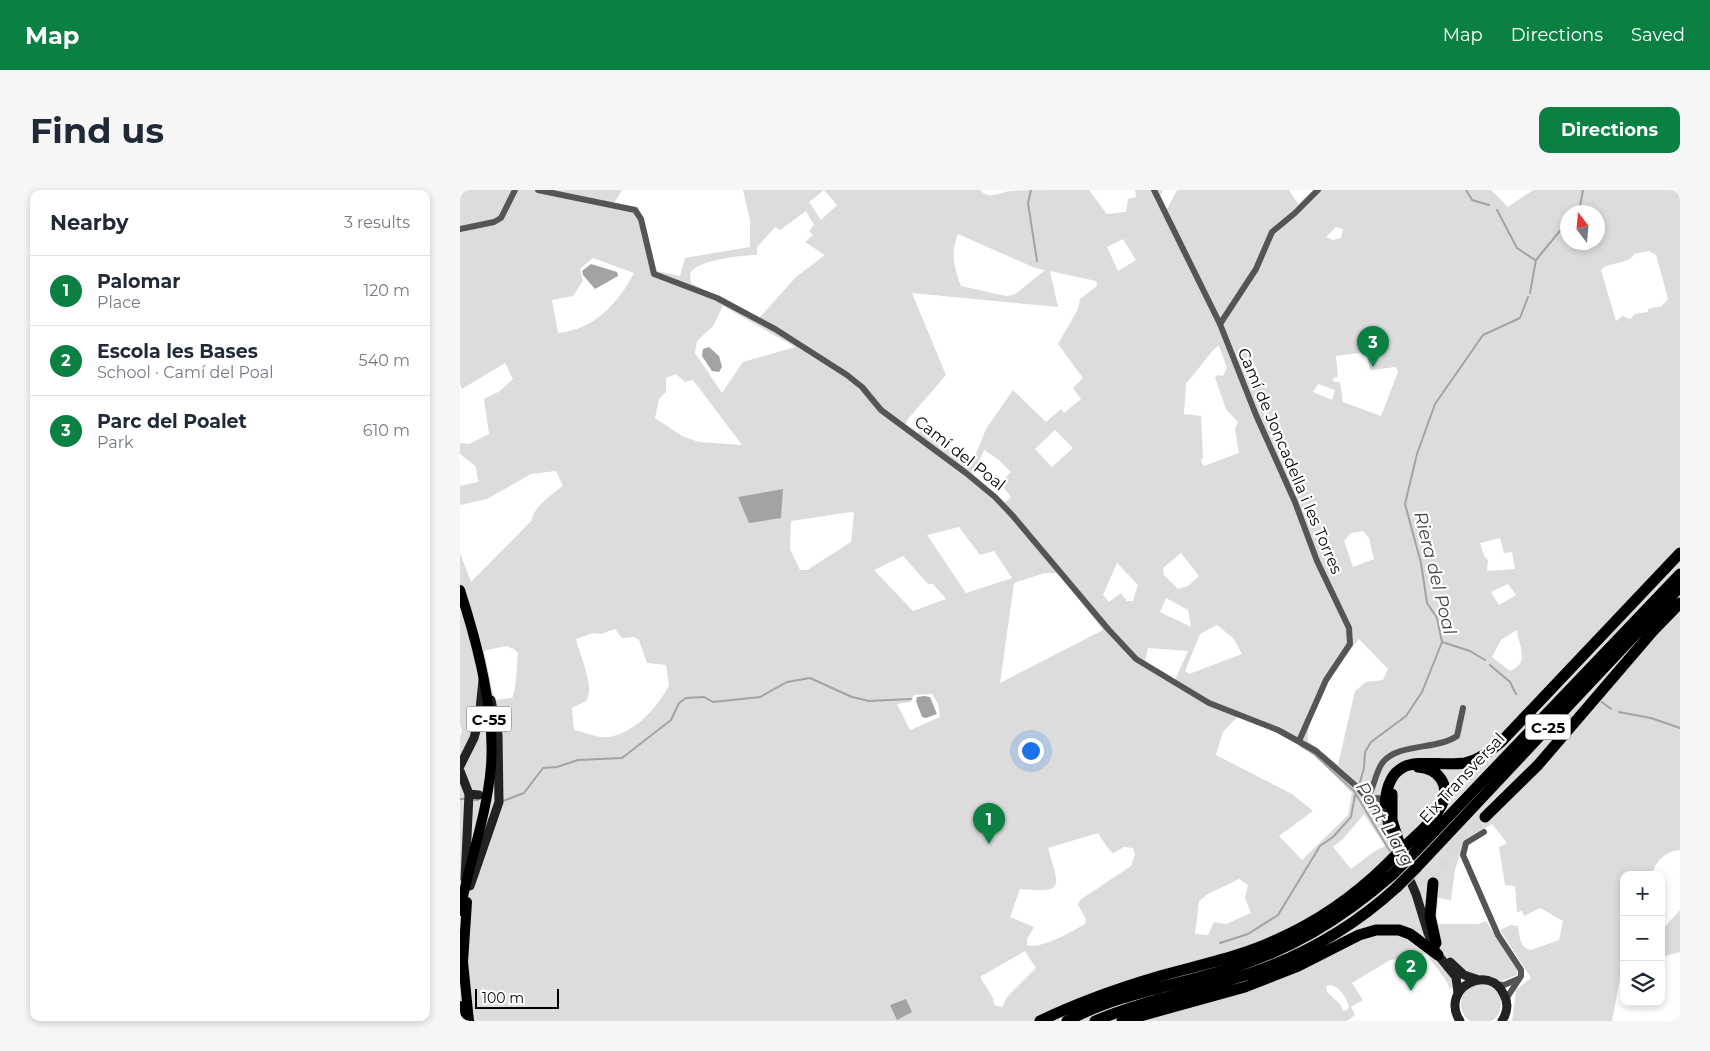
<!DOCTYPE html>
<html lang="en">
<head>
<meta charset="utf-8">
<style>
  :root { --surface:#fff; --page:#f6f6f7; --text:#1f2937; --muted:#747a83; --line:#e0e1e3; --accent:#0b8043 }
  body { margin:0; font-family:Montserrat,sans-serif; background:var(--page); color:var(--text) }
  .controls { position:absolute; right:15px; bottom:15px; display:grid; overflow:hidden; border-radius:10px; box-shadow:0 2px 8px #0003 }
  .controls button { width:45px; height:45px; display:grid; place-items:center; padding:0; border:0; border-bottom:1px solid var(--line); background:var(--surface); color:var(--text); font:25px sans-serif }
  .compass { position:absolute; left:1100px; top:15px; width:45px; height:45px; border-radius:50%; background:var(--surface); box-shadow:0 2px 8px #0003; rotate:344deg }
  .scale { position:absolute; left:15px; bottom:12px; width:84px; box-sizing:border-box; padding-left:5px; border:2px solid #000; border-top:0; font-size:14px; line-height:18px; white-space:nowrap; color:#000; -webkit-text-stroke:4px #fff; paint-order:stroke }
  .you { position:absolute; left:570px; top:560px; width:18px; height:18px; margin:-12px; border:4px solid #fff; border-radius:50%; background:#1a73e8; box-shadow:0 0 0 8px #1a73e833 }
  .badge { display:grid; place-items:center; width:32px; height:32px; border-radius:50%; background:var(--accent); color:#fff; font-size:16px; font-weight:700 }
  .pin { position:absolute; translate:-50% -41px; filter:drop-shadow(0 1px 2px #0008) }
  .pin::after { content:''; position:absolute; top:26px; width:18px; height:15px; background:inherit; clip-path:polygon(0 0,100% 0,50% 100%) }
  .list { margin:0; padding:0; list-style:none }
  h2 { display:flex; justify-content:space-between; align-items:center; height:65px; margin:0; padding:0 20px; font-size:21px }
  h2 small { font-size:16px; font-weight:400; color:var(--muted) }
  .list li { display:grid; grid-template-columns:32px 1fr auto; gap:15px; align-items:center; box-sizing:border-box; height:70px; padding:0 20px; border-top:1px solid var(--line) }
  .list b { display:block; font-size:19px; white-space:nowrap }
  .list p { margin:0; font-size:16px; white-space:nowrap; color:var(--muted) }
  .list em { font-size:16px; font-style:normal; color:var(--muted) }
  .icon { flex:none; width:28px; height:28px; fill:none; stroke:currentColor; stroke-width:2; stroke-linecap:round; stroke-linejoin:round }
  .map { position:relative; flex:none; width:1220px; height:831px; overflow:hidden; border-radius:10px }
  header { display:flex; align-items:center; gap:30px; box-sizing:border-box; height:70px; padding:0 25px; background:var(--accent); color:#fff }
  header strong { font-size:24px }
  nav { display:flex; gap:28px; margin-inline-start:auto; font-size:18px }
  .intro { display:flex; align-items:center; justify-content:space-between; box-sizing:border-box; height:120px; padding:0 30px }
  h1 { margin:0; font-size:35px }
  .button { padding:12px 22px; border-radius:10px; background:var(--accent); color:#fff; font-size:18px; font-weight:700 }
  main { display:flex; gap:30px; padding:0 30px }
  aside { flex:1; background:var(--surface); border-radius:10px; box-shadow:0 2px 8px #0003 }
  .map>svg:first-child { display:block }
  .green { fill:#dcdcdc; fill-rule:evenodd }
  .water { fill:#a3a3a3 }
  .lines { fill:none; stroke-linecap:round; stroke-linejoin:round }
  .stream { stroke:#a3a3a3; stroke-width:2 }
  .highway-tunnel { stroke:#d9d9d9; stroke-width:11; stroke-dasharray:11 5.5; stroke-linecap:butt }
  .primary-casing { stroke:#dbdbdb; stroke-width:12 }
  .highway-casing { stroke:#dbdbdb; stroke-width:13 }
  .street { stroke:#555; stroke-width:6 }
  .secondary { stroke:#222; stroke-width:9 }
  .primary { stroke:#000; stroke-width:10 }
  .highway { stroke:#000; stroke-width:11 }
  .highway-bridge-casing { stroke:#dbdbdb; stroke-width:13; stroke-linecap:butt }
  .highway-bridge { stroke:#000; stroke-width:11 }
  .labels { text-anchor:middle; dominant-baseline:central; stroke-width:4.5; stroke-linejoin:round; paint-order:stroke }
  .shield { fill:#fff; stroke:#4c4c4c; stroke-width:1 }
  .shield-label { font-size:15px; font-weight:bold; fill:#000 }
  .street-label { font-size:16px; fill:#000; stroke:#fff }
  .water-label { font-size:18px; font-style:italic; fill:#444; stroke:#fff }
</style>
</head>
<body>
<header>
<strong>Map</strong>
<nav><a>Map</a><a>Directions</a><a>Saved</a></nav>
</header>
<div class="intro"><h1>Find us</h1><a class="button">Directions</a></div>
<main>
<aside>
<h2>Nearby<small>3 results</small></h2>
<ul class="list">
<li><span class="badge">1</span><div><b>Palomar</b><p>Place</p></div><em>120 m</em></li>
<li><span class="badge">2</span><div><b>Escola les Bases</b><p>School · Camí del Poal</p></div><em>540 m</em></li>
<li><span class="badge">3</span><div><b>Parc del Poalet</b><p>Park</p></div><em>610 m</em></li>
</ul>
</aside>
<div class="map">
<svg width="1220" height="831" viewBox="0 0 1220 831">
  <rect width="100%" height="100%" fill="#fff"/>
  <path class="green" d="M0,0H162L154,13L178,17L185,34L197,81L220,86L225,68L290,57V30L283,0H364L349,12L361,30L377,15L364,0H520C529,10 539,3 549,1C566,0 609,0 629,0L647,24L666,22L668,9L676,7L675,0H703L700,6L707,19L717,0H829L838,14L853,0H1031L1048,17L1073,0H1220V660C1206,661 1195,671 1192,685H1164V789H1160L1152,831H1052L1056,800L1071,788L1040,740L1051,735L1058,736C1060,746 1059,758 1071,760L1099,750L1103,731L1080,718L1064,726L1062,721L1057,722L1055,696L1045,695L1039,657L1047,653L1032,634L1005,650L995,680L991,710L978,708L976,734H1018L1026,731L1057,779V785L1041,791L1011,783L990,799L986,790L966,764L930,770L892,793L903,810L891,817L895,825L887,831H0V548L2,540L0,536V363L11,392L72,330C72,319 93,303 103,296L96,281L71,284L27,309L0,315V296L18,292L16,277L0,264V253L9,254L29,244L24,209L40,201L53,189L45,173L2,199L0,194ZM346,21L354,35L349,41L353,45L345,52L365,65L336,87L299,128L231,93L230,83C238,70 282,65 297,65V57L315,37L320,40ZM1108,22H1138V52H1108ZM876,37L883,39L881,48L873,50L866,47ZM498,44L575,78L585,80L554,105L546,106L501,96C494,77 490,64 498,44ZM663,49L676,70L658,81L647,57ZM1189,61L1196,65L1208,109L1202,116L1188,119V122L1175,124L1170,129L1163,126L1156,131L1141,80C1149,71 1169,75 1174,64ZM133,68L174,83C158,114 133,140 98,143L92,110L113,106L123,91L120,79ZM590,81L636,91L637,96L620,109L618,119L598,154L623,188L613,198L621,209L604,223L601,219L586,232L553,200L526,239L511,276L481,254L476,245L466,236H462L459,243L445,236L448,229L486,185L452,103L598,117ZM263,116L335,157L283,172L262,203L235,163L237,151L253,136ZM759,156L767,178L763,186L757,185L755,188L766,219L778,232L775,239L779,263L744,276L741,272L743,267L741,226L724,224L726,193C736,184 751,159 759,156ZM906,162L910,180L936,177L938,182L921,226L883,212L880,192H874L873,188L878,187L876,166ZM216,184L225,192L233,190L282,255L239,252L222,246L195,228L199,209L206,202V188ZM858,194L875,200L872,210L853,202ZM595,240L613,258L592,277L575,259ZM524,260L539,270L551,282L540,293L551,307L544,313L513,284ZM391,322L394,323L391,352L347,380H340L330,359L331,331ZM499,337L520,365L534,361L552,388L506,403L467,345ZM903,341L909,348L914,369L893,377L884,351L891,343ZM1040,348L1044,363L1052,362L1055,379L1027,381L1028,370L1024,366L1020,353ZM721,363L739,386L728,396L718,399L704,385L703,378ZM443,366L468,394H473L486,409L453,421L414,380ZM657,373L678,395L673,411H667L661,403L649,412L643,405ZM585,383H598L643,440L540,493L554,393ZM1048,394L1056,405L1039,415L1031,402ZM706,408L728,420L731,437L700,422ZM757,435L774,449L782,464L729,484L725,481L740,444ZM155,439L162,448L174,447L179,450L187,473L206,475L209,495C198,517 174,544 148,547C136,548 125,542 114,540L112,518L126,511C136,498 119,464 116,449L133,443L141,444ZM1057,440C1058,455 1071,473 1050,481L1032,467L1041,450ZM899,449L928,479L923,490L906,492L895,501L878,575L848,551C845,521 880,472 899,449ZM46,456L54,459L58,463C57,474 56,502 52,508L35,510L22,463L27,460ZM688,458L728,461L715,490L685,472ZM472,504L478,514L480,527L450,540L437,514L451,512L454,505ZM778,526L827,547L853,564L892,603L888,625L842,670L819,646L853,621L832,604L756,565L763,542ZM904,624L925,656L912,663L891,679L873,657L883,649ZM638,643L647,657L653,663L664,657L673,658L675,664L671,676L620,710L618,715L626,729L625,734C613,741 580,760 567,755V749L574,737L550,727L560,699C606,703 599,698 588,658ZM779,689L788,695L785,708L791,723L766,734L754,732L748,745L735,744L739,711L748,704ZM565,761L576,778L547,807L542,817L534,815L533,808L520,787ZM871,795C881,798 886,807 889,817L887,820L883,821L880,814L867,802L866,796Z
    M1220,720V762L1201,767V741Z
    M1001 814a20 20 0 1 1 40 0a20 20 0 1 1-40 0Z"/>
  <path class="water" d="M131,74L157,82L158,86L135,99L123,85L122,81Z
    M249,157L259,166L262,177L259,182L252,181L242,166L243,159Z
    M323,299L321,328L289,333L278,307Z
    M464,506L470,507L477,524L466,528L462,527L456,511L457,507Z
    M446,809L452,822L437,830L430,815Z"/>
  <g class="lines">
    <path class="stream" d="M571,0L568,13L577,71
      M1006,0L1012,10L1029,15
      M1037,20L1057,58L1075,70
      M1115,22L1120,16L1123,0
      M1070,103L1076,70L1108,31
      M982,452L1010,461L1025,470
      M1030,475L1050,492L1056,504
      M1139,510L1151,519
      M1159,522L1191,528L1220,538
      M841,556L854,564L894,601L931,663
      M900,592L904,578L905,562L911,552L946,526L962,502L982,452L977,428L967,413L961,373L945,314L957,264L975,214L1023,145L1060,128L1068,107
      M0,609H4
      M14,610H18
      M43,611L64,603L83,578L97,577L118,570L162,568L211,530L219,513L226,508L244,507L253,512L300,507L327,492L350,488L392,507L409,511L451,509
      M760,753L788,744L818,725L860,656L873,647L891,627L895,605"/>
    <path class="highway-tunnel" d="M973,693C988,663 1000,649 1025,627"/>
    <g class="primary-casing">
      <path id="primary" d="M0,400C17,452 35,521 31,576C27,625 9,673 0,721
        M7,712L3,772L9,831
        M0,816L2,831"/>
    </g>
    <g class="highway-casing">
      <path id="highway" d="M932,604V630L940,656
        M925,613C930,558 968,578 1005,573C1019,570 1030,561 1041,552L1220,363
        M1025,627L1078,575L1193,441L1220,413
        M945,656C960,641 997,614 981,589C976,581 968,578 958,577
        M950,667L1220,384
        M956,678L1220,397
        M973,693L970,726L976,753
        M580,831C619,812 659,798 700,786C739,775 780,767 816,750C857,732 893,707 925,676
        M607,831C655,805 711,796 762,781C829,761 880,730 932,685
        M635,831C677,813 722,804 766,791C830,773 888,742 937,697
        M662,831L785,797L836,777L899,745L916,740H939L950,744L978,765"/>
    </g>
    <path class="street" d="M78,0L175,20L181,29L194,84L257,108L315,139L387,185L402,197L421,220L506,283L535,307L553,326L648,439L676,469L749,513L818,540L856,561L896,596L926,629
      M694,0L760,134L796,225L835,312L857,371L889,438L890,454L866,490L839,551
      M0,39L34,32L41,28L55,0
      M760,134L796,79L812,42L835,23L858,0
      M907,608C915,597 915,582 923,572C939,553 977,560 997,546L1003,518
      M909,609L918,608L925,613
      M1024,642L1006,653L1003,665L1038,745L1061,780V786L1046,809
      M1035,794L1044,795L1058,789"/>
    <path class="secondary" d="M0,576L14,548L19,529L23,490
      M0,581L9,604L5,689
      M9,604L19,605
      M925,613L928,640L938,664
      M946,681L956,704L968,743L978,765L996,787L998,803
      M10,696L39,612L38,545L31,510
      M990,772L1004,785L1019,790
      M1000,831C979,798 1030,772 1044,805C1049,814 1047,823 1042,831"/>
    <use href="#primary" class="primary"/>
    <use href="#highway" class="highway"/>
    <g class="highway-bridge-casing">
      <path id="highway-bridge" d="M925,676L945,656
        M932,685L950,667
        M937,697L956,678"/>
    </g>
    <use href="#highway-bridge" class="highway-bridge"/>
  </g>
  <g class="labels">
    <g class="shield">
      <rect x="6.5" y="516.5" width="45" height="25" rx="4"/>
      <rect x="1065.5" y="524.5" width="45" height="25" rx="4"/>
    </g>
    <g class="shield-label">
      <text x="29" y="529">C-55</text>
      <text x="1088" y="537">C-25</text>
    </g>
    <g class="street-label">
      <text transform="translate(500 263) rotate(38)">Camí del Poal</text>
      <text transform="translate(830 271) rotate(67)">Camí de Joncadella i les Torres</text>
      <text transform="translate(1002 588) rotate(-47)">Eix Transversal</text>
    </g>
    <g class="water-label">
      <text transform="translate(975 383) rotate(76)">Riera del Poal</text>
      <text transform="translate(925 634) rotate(59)">Pont Llarg</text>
    </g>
  </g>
</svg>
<div class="controls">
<button>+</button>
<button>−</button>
<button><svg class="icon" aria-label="layers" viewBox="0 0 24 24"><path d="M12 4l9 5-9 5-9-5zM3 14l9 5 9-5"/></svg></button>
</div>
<svg class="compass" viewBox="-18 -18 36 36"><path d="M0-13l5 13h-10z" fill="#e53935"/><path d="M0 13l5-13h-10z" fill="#747a83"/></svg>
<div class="scale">100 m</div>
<div class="you"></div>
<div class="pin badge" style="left:529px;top:654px">1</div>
<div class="pin badge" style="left:951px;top:801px">2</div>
<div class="pin badge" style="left:913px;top:177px">3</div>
</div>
</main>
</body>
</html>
